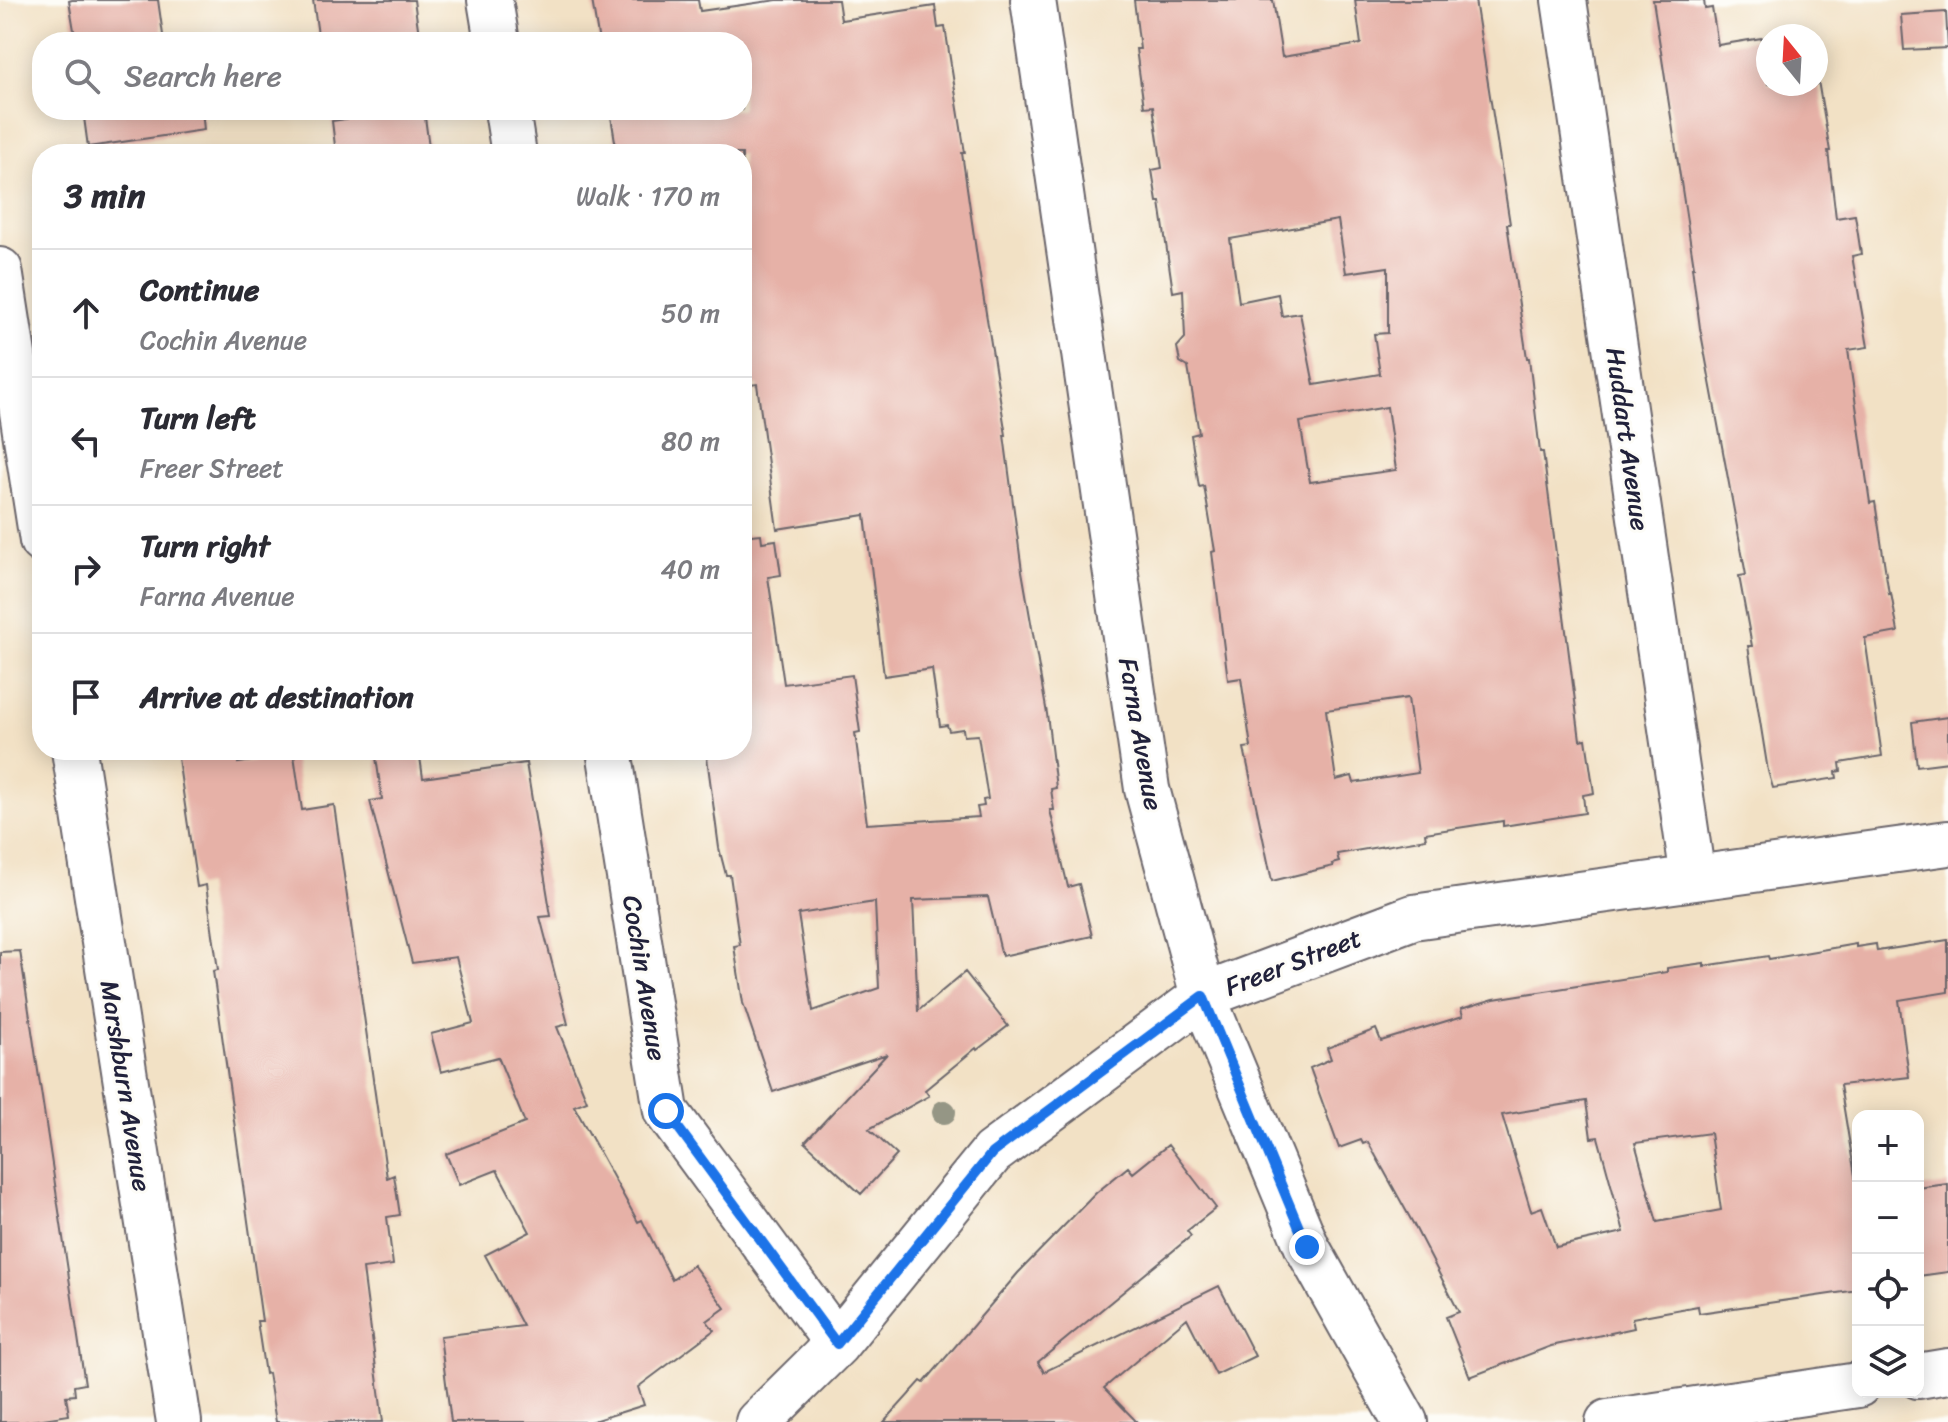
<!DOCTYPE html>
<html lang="en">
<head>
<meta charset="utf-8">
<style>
  :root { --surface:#fff; --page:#f7f7f7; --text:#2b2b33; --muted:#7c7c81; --line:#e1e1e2 }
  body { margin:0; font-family:Sriracha,sans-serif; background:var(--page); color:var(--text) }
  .controls { position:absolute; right:24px; bottom:24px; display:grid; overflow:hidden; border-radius:16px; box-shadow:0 4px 20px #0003 }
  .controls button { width:72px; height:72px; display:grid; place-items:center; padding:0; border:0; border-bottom:2px solid var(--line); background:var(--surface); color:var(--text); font:40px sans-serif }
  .compass { position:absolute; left:1756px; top:24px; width:72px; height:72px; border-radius:50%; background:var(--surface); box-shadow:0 4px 20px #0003; rotate:342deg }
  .stop { position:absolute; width:24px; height:24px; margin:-18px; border:6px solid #1a73e8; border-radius:50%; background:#fff }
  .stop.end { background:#1a73e8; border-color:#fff; box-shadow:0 2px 8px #0008 }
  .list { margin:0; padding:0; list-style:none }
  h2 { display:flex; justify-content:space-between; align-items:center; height:104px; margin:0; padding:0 32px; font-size:34px }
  h2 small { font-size:26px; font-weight:400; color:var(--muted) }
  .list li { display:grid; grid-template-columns:52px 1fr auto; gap:24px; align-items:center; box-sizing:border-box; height:128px; padding:0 32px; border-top:2px solid var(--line) }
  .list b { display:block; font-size:30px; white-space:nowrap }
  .list p { margin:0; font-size:26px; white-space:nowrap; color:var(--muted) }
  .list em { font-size:26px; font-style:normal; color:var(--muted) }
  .icon { flex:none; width:44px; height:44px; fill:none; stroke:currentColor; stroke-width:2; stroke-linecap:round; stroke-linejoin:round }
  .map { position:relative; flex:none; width:1948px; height:1422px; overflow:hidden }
  .search { position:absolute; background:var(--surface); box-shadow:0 4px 20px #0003; left:32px; top:32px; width:720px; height:88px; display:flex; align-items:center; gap:20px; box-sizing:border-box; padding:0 28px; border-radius:32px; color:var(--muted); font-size:30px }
  .panel { position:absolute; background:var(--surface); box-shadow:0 4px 20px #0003; left:32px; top:144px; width:720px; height:616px; border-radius:32px }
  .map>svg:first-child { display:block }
  .building { fill:#e6b1a7; fill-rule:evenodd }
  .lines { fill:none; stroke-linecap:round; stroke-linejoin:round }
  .minor-casing { stroke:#6b656b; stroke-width:48 }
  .minor { stroke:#fff; stroke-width:44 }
  .tree { fill:#959685 }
  .route { stroke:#1a73e8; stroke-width:10 }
  .labels { text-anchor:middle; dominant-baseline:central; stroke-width:6; stroke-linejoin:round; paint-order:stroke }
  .street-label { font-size:26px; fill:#22223b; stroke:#fdfcf7 }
</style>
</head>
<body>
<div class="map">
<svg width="1948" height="1422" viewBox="0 0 1948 1422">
  <rect width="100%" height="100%" fill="#fdfcf7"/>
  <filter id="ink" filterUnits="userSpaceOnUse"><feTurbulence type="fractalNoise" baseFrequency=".0125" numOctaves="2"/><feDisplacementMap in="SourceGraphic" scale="16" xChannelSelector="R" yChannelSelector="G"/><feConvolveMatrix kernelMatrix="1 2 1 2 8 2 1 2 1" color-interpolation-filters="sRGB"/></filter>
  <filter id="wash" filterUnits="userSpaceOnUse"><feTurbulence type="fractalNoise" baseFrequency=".006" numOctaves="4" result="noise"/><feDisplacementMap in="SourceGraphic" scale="32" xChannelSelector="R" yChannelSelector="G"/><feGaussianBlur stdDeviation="1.8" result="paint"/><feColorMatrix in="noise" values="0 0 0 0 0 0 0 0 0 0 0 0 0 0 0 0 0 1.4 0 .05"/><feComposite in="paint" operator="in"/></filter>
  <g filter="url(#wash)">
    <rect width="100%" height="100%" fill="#f2e1c5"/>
    <g id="blocks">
      <path class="building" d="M72,0H158L164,42H76L69,1Z
        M313,0H414L420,42H319Z
        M592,0H698L700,11L777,0H838L841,20L935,6L938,28L945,27L965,153H962L978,264L1006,435H1004L1022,571L1047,714L1056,788L1051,789L1054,810H1050L1068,887L1079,884L1092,936L1002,956L988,897L913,900L918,1011L965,972L1008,1026L977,1050L976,1048L925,1090L929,1096L869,1129L897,1155L861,1194L805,1142L887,1054L773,1092L743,1003L734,946L740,945L730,875H726L719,848L706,750H742V536L761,534L762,542L776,540L781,575L768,577L784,684L852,675L860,732L855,733L867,824L979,817L977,807L984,806L983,800L988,799L978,735L964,736L963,729L949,731L947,725L940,726L932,669L884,676L865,515L777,529L757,384L742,386V154H617L610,110H742V42H599ZM875,902L879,988L813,1011L798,914Z
        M1134,0H1273L1282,57L1361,44L1355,0H1475L1510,224H1507L1527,358H1529L1540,452H1543L1580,740L1586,739L1594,793L1583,795L1585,813L1503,826V821L1425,833L1426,839L1337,854L1339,862L1332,864L1333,866L1272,881L1244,748L1251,747L1241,678L1228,680L1212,552L1215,551L1204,486L1199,487L1191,435L1199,433L1188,367L1180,362L1177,347L1185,338L1183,290L1173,292L1160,202H1157L1152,170L1162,168L1153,106L1144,107L1136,49H1140ZM1338,220L1346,273L1388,267V333L1374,334L1380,374L1314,385L1300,313L1282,316L1278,294L1239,302L1230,239ZM1387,407L1396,470L1310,482L1300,422ZM1408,698L1418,773L1354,783L1352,776L1336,780L1326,710Z
        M1653,0H1704L1705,9L1712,8L1718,45L1768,37V84H1816V69L1830,151H1828L1836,218L1855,215L1861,254L1852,256L1868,347L1848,350L1870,503L1875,502L1889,594L1891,593L1898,632L1865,638L1882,756L1840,763L1841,771L1836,772L1837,778L1773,788L1768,771L1748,646H1752L1739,576L1746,575L1700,328L1692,267H1694Z
        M1946,12L1948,48L1904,50L1901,15Z
        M83,110H202L204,130L88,147Z
        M405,110H424L430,154H336L332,121Z
        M1948,717V762L1917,766L1912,722Z
        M195,750H237L238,763L294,755L302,810L334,805L387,1178L394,1175L400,1215L387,1217L393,1265L363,1269L383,1422H276L268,1373L265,1374L257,1321H262L213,971L218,970L206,885L197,887L178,758L196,755Z
        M375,750H419L423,778L526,763L551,916L540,917L568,1024L557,1027L587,1101L574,1106L638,1222L642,1220L672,1280L693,1265L725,1308L707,1321L714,1330L638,1387L644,1405L590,1422H451L440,1336L523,1326L485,1255L530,1232L497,1170L459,1185L446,1154L525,1123L498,1057L441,1072L431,1034L473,1023L456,957L412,963L370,801L382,799Z
        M1948,940V992L1899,1000L1909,1077L1840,1085L1858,1194V1290L1699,1313L1698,1306L1632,1318L1634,1328L1551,1346L1470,1377L1446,1317L1459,1312L1414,1225L1368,1142L1363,1144L1361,1140L1339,1148L1310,1068L1331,1059L1327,1048L1376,1029L1381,1041L1463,1016L1461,1009L1494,999L1667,972V968L1704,963V966L1768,956L1769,959L1856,944V947L1876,944L1877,951ZM1586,1101L1591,1138L1598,1137L1624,1232L1556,1247L1542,1207L1531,1211L1502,1115ZM1710,1133L1721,1210L1657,1222L1635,1143Z
        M20,951L85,1384L74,1386L75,1395L66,1396L69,1415L24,1422H0V952Z
        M1168,1145L1216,1208L1187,1231L1191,1236L1038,1362L1044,1372L1219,1286L1255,1356L1216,1375L1187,1318L1104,1388L1137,1422H884L921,1381L924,1383L1018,1273L1096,1193L1128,1167L1133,1173Z
        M1948,1184V1272L1919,1276L1918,1284V1188Z"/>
    </g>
  </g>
  <g filter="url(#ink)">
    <use href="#blocks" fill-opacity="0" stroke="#6b656b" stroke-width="2"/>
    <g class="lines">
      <g class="minor-casing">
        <path id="minor" d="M490,0L497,42
          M1033,0L1147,789L1203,996L1307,1247L1405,1422
          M1564,0L1693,878
          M507,110L514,154
          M0,270L42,541
          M74,750L179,1422
          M609,750L666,1111L837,1344
          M1918,1376L1948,1371
          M758,1422L837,1344L992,1153L1203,996L1413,917L1948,843
          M1608,1422L1858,1385"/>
      </g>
      <use href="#minor" class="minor"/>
    </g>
    <circle class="tree" cx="944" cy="1112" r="12"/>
  </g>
  <g class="lines" filter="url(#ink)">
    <path class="route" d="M666,1111L837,1344L992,1153L1203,996L1307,1247"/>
  </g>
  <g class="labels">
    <g class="street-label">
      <text transform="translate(1628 439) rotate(82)">Huddart Avenue</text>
      <text transform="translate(1141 734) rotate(80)">Farna Avenue</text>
      <text transform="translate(1293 962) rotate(-21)">Freer Street</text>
      <text transform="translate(645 978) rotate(81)">Cochin Avenue</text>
      <text transform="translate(126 1086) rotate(81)">Marshburn Avenue</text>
    </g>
  </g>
</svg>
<div class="controls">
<button>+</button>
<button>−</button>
<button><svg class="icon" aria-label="locate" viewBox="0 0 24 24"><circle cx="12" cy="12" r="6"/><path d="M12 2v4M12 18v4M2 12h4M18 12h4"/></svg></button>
<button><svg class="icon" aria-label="layers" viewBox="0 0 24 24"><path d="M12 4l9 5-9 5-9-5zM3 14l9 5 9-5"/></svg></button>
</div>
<svg class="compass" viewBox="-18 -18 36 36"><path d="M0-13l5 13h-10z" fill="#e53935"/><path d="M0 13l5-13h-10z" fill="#7c7c81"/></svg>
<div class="stop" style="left:666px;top:1111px"></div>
<div class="stop end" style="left:1307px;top:1247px"></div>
<div class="search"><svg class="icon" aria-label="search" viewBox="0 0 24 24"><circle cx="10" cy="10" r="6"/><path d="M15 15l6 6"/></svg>Search here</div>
<section class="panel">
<h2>3 min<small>Walk · 170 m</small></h2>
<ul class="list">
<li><svg class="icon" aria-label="ahead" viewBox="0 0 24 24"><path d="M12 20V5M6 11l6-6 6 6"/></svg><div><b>Continue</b><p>Cochin Avenue</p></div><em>50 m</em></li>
<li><svg class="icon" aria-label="left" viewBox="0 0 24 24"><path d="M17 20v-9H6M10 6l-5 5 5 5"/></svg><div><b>Turn left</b><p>Freer Street</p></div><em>80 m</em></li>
<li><svg class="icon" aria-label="right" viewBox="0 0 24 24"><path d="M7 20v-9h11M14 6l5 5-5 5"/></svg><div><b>Turn right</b><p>Farna Avenue</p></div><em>40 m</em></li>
<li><svg class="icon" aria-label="arrive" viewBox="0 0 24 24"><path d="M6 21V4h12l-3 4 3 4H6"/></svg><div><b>Arrive at destination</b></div></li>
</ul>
</section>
</div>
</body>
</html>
